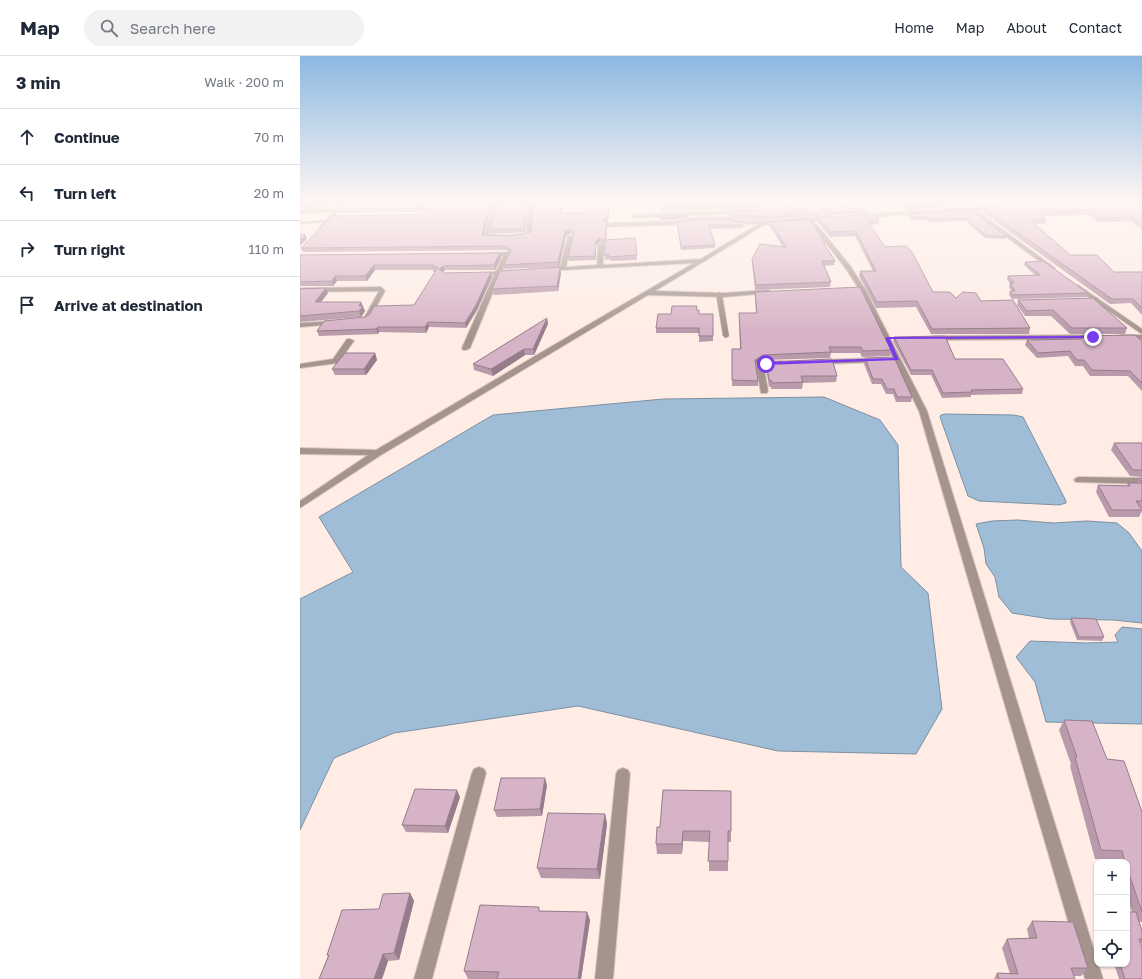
<!DOCTYPE html>
<html lang="en">
<head>
<meta charset="utf-8">
<style>
  :root { --surface:#fff; --page:#f2f2f3; --text:#1f2937; --muted:#747a83; --line:#e0e1e3 }
  body { margin:0; font-family:"Golos Text",sans-serif; background:var(--page); color:var(--text) }
  .controls { position:absolute; right:12px; bottom:12px; display:grid; overflow:hidden; border-radius:8px; box-shadow:0 1px 3px #0004 }
  .controls button { width:36px; height:36px; display:grid; place-items:center; padding:0; border:0; border-bottom:1px solid var(--line); background:var(--surface); color:var(--text); font:20px sans-serif }
  .stop { position:absolute; width:12px; height:12px; margin:-9px; border:3px solid #7c3aed; border-radius:50%; background:#fff }
  .stop.end { background:#7c3aed; border-color:#fff; box-shadow:0 1px 4px #0008 }
  .list { margin:0; padding:0; list-style:none }
  h2 { display:flex; justify-content:space-between; align-items:center; height:52px; margin:0; padding:0 16px; font-size:17px }
  h2 small { font-size:13px; font-weight:400; color:var(--muted) }
  .list li { display:grid; grid-template-columns:26px 1fr auto; gap:12px; align-items:center; box-sizing:border-box; height:56px; padding:0 16px; border-top:1px solid var(--line) }
  .list b { display:block; font-size:15px; white-space:nowrap }
  .list em { font-size:13px; font-style:normal; color:var(--muted) }
  .icon { flex:none; width:22px; height:22px; fill:none; stroke:currentColor; stroke-width:2; stroke-linecap:round; stroke-linejoin:round }
  .map { position:relative; flex:none; width:842px; height:923px; overflow:hidden }
  header { display:flex; align-items:center; gap:24px; box-sizing:border-box; height:56px; padding:0 20px; background:var(--surface); border-bottom:1px solid var(--line) }
  header strong { font-size:19px }
  nav { display:flex; gap:22px; margin-inline-start:auto; font-size:14px }
  .search { width:280px; height:36px; background:var(--page); display:flex; align-items:center; gap:10px; box-sizing:border-box; padding:0 14px; border-radius:22px; color:var(--muted); font-size:15px }
  main { display:flex }
  aside { flex:1; background:var(--surface) }
  .map>svg:first-child { display:block }
  .water { fill:#9fbdd7; stroke:#7e90a1 }
  .lines { fill:none; stroke-linecap:round; stroke-linejoin:round }
  .service-casing { stroke:#d9c8c2; stroke-width:1 }
  .minor-casing { stroke:#d9c8c2; stroke-width:2 }
  .service { fill:#a4948d; fill-rule:evenodd }
  .minor { fill:#a4948d; fill-rule:evenodd }
  .wall { fill:#b99aab }
  .shaded-wall { fill:#967d8b }
  .building { fill:#d7b3c7; stroke:#967d8b }
  .route { fill:#7c3aed }
</style>
</head>
<body>
<header>
<strong>Map</strong>
<div class="search"><svg class="icon" aria-label="search" viewBox="0 0 24 24"><circle cx="10" cy="10" r="6"/><path d="M15 15l6 6"/></svg>Search here</div>
<nav><a>Home</a><a>Map</a><a>About</a><a>Contact</a></nav>
</header>
<main>
<aside>
<h2>3 min<small>Walk · 200 m</small></h2>
<ul class="list">
<li><svg class="icon" aria-label="ahead" viewBox="0 0 24 24"><path d="M12 20V5M6 11l6-6 6 6"/></svg><div><b>Continue</b></div><em>70 m</em></li>
<li><svg class="icon" aria-label="left" viewBox="0 0 24 24"><path d="M17 20v-9H6M10 6l-5 5 5 5"/></svg><div><b>Turn left</b></div><em>20 m</em></li>
<li><svg class="icon" aria-label="right" viewBox="0 0 24 24"><path d="M7 20v-9h11M14 6l5 5-5 5"/></svg><div><b>Turn right</b></div><em>110 m</em></li>
<li><svg class="icon" aria-label="arrive" viewBox="0 0 24 24"><path d="M6 21V4h12l-3 4 3 4H6"/></svg><div><b>Arrive at destination</b></div></li>
</ul>
</aside>
<div class="map">
<svg width="842" height="923" viewBox="0 0 842 923">
  <rect width="100%" height="100%" fill="#feece5"/>
  <path class="water" d="M524,341L580,364L598,389L601,511L628,537L642,653L616,698L478,695L278,650L94,677L34,702L0,774V543L53,516L19,461L193,359L363,343Z
    M646,358L714,359L723,361L766,445V447L759,449L679,445L668,440L640,361L641,359Z
    M718,464L753,467L787,465L817,467L829,477L842,495V567L813,564L750,563L712,557L699,541L695,521L686,508L684,492L676,468L692,465Z
    M822,571L842,573V668L746,666L735,626L716,601L730,585L786,587L818,586L815,579Z"/>
  <g class="lines">
    <g class="service-casing">
      <path id="service" d="M30,164V166H28L0,168V166Z
        M419,236L422,238L429,280L426,282L423,280L416,238Z"/>
    </g>
    <g class="minor-casing">
      <path id="minor" d="M41,147H46L22,174L19,172L33,156L0,157V153H36Z
        M221,147L234,149L231,179L212,183L184,182L192,149ZM228,150L226,177L212,179H189L196,151Z
        M600,147H605L615,155L696,150V152L694,153L676,154L755,212L750,213L670,154L563,162L560,160L563,158L609,155Z
        M729,147H766L763,149L730,150L727,148Z
        M456,154L457,155L454,157L335,162L332,160L335,158Z
        M402,161H429L435,164L464,165L531,160L534,162L514,165L551,211L565,233L627,355L803,923H785L619,355L559,233L546,213L509,165L464,169L355,235L424,237L468,234L470,235V237L424,241L348,239L81,399L0,452V445L68,399L0,398V392L76,394L298,263L394,207L244,215V213L246,212L260,211L268,179L273,180L266,211L297,209L298,189L301,187L304,189L303,209L401,203L458,168H434L428,165H402L370,169L307,171L304,169L307,167L370,165Z
        M207,196L210,198L202,215L212,214L215,216L212,218L200,219L170,292L166,294H163L162,292L194,219L189,217L196,215L203,200L188,201L185,199L188,197Z
        M774,229H778L842,273V278L774,231Z
        M0,232L81,231L85,235L70,262L67,264L64,262L79,235L0,236Z
        M34,265L36,266V268L0,271V267Z
        M791,279H794V283L633,284L629,282L633,280Z
        M820,279H842V283H820Z
        M47,283H50L54,285L38,307L0,312V308L33,303Z
        M577,302H580V306L519,308L515,306L519,304Z
        M479,305H482V309L464,311L468,335L467,337H461L456,310L466,306Z
        M779,421L842,422V428L776,426L774,424L776,422Z
        M179,711L184,713L186,717L132,923H114L172,717L174,713Z
        M323,712L328,714L330,718L313,923H295L316,718L318,714Z"/>
    </g>
    <use href="#service" class="service"/>
    <use href="#minor" class="minor"/>
  </g>
  <path class="wall" d="M0,147H37L35,151L0,152Z
    M176,147H205L191,148L184,179L211,180L231,176L234,148L228,147H261V148H262V152L261,157L291,156L310,150L308,165L305,167L307,172L306,184L335,182L337,204L310,205V203L305,204V189L300,186L296,189V204L269,205L268,201L273,179L271,177L266,180L259,211L204,213V209L209,197L207,194L3,196L1,192L127,158L129,157L128,156L39,157L38,153L175,148Z
    M475,147L521,157V160L464,164L435,163L429,160V156L454,155L457,153L456,152L360,156V152Z
    M607,147H735L670,148L615,153Z
    M842,147V173L831,165L798,166L788,159L742,160L746,164L745,168H735L770,199L814,216H842V259L831,247L810,248L681,155L682,151Z
    M226,148V152L225,176L191,178L190,174Z
    M542,149L568,155V157L524,160L522,155V152H542L541,151Z
    M670,154L706,180V183L685,182L666,165L630,166L628,164H610L608,160V158Z
    M359,160L388,161L370,164H359Z
    M518,162L579,164V168L570,169L585,191L633,236L656,242L681,245L730,272L729,278H631L616,251L576,252L559,220L560,215H573L555,180L530,181L518,166Z
    M377,166H434L443,169V172L410,173L415,189V192L381,194Z
    M470,166L525,186V190L535,205L534,209L524,210L531,226L530,231L455,234L452,207V203L482,190L470,170Z
    M200,197L201,202L195,214H145L143,216L144,217L191,216L192,221L177,254L166,272L129,271L126,277L79,276L78,278L19,280L17,275L65,261L114,249L135,216H133V214H75L67,225H37L33,230H0V199Z
    M725,206L788,237L787,241L712,243L709,239L710,235H712L709,231L710,227L707,223L708,220L735,219L724,209Z
    M260,211L261,217L258,235L194,239L192,233Z
    M26,232L28,237L21,246H61L65,255L61,261L0,266V233Z
    M455,236L591,294L590,300L562,301L560,297H531L530,302L463,304L456,309L458,325V330H432V293H440L439,257H456L455,241Z
    M798,243L797,246L827,272L825,278H770L751,260H725L717,249L718,244Z
    M397,250V254H399V258H413V285L399,286V277H356V272L371,258Z
    M247,262L248,268L234,299H225L193,320L174,314L173,308Z
    M779,280L842,285V335L828,320H790L783,310H775L768,300L737,302L725,289L727,284L777,283Z
    M594,281L655,303L723,333L722,338L671,339V341L642,342L631,319H611L593,285Z
    M75,297L77,304L66,319H35L32,313Z
    M565,302L612,341L611,346H596L593,338H586L581,328H572L564,308Z
    M466,306L537,320L536,326L503,327L502,333H471V331H469L466,312Z
    M814,387H842V421L830,420L811,394Z
    M842,422V452H841L842,455L839,461H809L796,436L798,429L827,430L828,427H837L839,423Z
    M771,562L804,581L802,585L777,584L770,566Z
    M764,664L807,703L842,756V866H839L842,875V887L841,888L842,923H819L814,908H827L832,856L827,841V806H816L815,804L795,803L770,710L771,708L759,674Z
    M247,729L242,760L197,761L194,754Z
    M431,735V786H428V815H409V786L383,785L382,798H357L356,788L360,771Z
    M160,741L148,777L106,776L102,769Z
    M305,758L307,768L300,823L241,822L237,812Z
    M110,837L114,845L99,904L88,905L82,923H19L28,900L27,899Z
    M241,855L287,856L290,864L281,923H168L164,915Z
    M797,855V868L794,859Z
    M732,865L788,912L781,920H774L775,923H694L697,917L710,918L702,892L707,883L729,882L727,873Z"/>
  <path class="shaded-wall" d="M34,147H37L35,151Z
    M190,147H205L191,148L183,183L182,179Z
    M309,147L310,150L308,165L303,169L302,164Z
    M645,147H670V148L615,153L616,149Z
    M226,148V152L225,176L224,172Z
    M262,148V152L261,161L260,157Z
    M387,159L388,161L370,164V161Z
    M307,168V172L306,188L305,184Z
    M270,173L271,177L266,180L259,211L258,206L265,175Z
    M5,178L7,183L0,190V184Z
    M300,182V186L296,189V204L295,200L296,185Z
    M200,197L201,202L195,214L194,209Z
    M74,209L75,214L67,225L65,220Z
    M144,210L145,214L141,218L139,213Z
    M260,211L261,217L258,235L257,230Z
    M191,216L192,221L177,254L166,272L165,267Z
    M35,220L37,225L33,230L32,225Z
    M26,232L28,237L17,251L15,246Z
    M61,246L65,255L61,261L59,255V250Z
    M247,262L248,268L234,299L233,293Z
    M128,266L129,271L126,277L125,271Z
    M78,271L79,276L78,278L76,273Z
    M224,293L225,299L193,320L191,313Z
    M75,297L77,304L66,319L64,313Z
    M463,299V304L455,309V304Z
    M245,722L247,729L242,760L240,753Z
    M157,734L160,741L148,777L145,770Z
    M305,758L307,768L300,823L297,813Z
    M383,775V785L382,798V788Z
    M110,837L114,845L99,904L94,897Z
    M287,856L290,864L281,923H278Z
    M83,898L88,905L82,923H74Z"/>
  <path class="building" d="M0,147H28L0,148Z
    M176,147H190L182,179L211,180L231,176L234,147H260L259,148H262L260,157L291,156L294,147H309L308,161L302,164L307,168L305,184L335,182L337,199L309,201V199H304L305,185L300,182L296,185L295,200L268,201L274,176L270,173L265,175L258,206L204,209L211,194L206,190L1,192L32,160L127,158L131,155L127,152L38,153L42,148H175Z
    M361,147H475L521,157L464,160L435,159L429,156L454,155L459,152L456,149L360,152Z
    M613,147H645L616,149Z
    M759,147H842V168L833,161L800,162L789,154L738,156L746,164H730L770,199H797L814,216H842V252L833,243H812L682,151Z
    M226,148L224,172L190,174L197,149Z
    M562,148L568,155L524,157L522,152H544L542,149Z
    M670,154L706,180H686L666,162L630,163L628,161H611L608,158Z
    M574,158L579,164H567L585,191L606,190L612,196L633,236H650L656,242L663,236L676,237L681,245L713,244L730,272L632,273L617,245L577,246L560,215H576L556,175L530,176L518,162Z
    M387,159L370,161H358L359,160Z
    M402,163H428L434,166H443V169H409L415,189L381,191L377,166Z
    M509,163L525,186H523L535,205H522L531,226L456,229L452,203L460,188L486,191L470,166Z
    M0,178H5L0,184Z
    M200,197L194,209L144,210L139,213L144,217L191,216L176,249L165,267L128,266L125,271H78L76,273L17,275L24,265L65,261L70,258L74,250L114,249L138,211H132L134,209H74L65,220H35L32,225L0,226V199Z
    M743,205L788,237L713,239L710,235H715L710,227H714L708,220L740,219L725,206Z
    M260,211L257,230L192,233L200,215Z
    M560,231L591,294L563,295L561,291H529L531,296L463,299L455,304L458,325L432,324V293H441L439,257H457L455,236Z
    M26,232L15,246H61L59,250H63L59,255L0,260V233Z
    M797,242L798,243H794L827,272H772L753,254L727,255L718,244Z
    M372,250H397L396,254H399V258H413V280H399V272H356L358,258H371Z
    M247,262L233,293H224L191,313L173,308Z
    M835,279L842,285V327L830,315L792,314L784,304H777L770,295L738,297L727,284L782,283L779,280Z
    M645,280L655,303H703L723,333L671,334L672,336L643,337L632,314H611L594,281Z
    M45,297H75L64,313H32Z
    M594,301L612,341H597L594,333H587L582,323H573L565,302Z
    M532,303L537,320H501L503,326L472,327L471,324H469L466,306Z
    M814,387H842V414H833Z
    M842,422V426L839,423Z
    M828,427H842V445H836L842,454H812L798,429L830,430Z
    M771,562L796,563L804,581H779Z
    M764,664L792,665L807,703L824,705L842,756V856L827,812V806H825L822,795L801,794L775,701H777Z
    M201,722H245L240,753L194,754Z
    M115,733L157,734L145,770L102,769Z
    M363,734L431,735V775H428V805H408L410,775H383L382,788H356L357,771H360Z
    M248,757L305,758L297,813L237,812Z
    M110,837L94,897L83,898L74,923H19L29,899H27L42,854L79,853L83,838Z
    M180,849L239,851V855L287,856L278,923H197L199,916L164,915Z
    M827,856H836L842,875V883H839L842,891V923H825L820,908H827Z
    M732,865L773,866L788,912H771L775,923H699L697,917L718,918L707,883L737,882Z"/>
  <linearGradient id="sky" x2="0" y2="1"><stop stop-color="#8bb8e1"/><stop offset="0.53" stop-color="#fff6f3"/><stop offset="1" stop-color="#fff6f3" stop-opacity="0"/></linearGradient>
  <rect width="842" height="276" fill="url(#sky)"/>
  <path class="route" d="M793,280L795,282L590,283L599,304L466,309L463,308L466,306L594,302L585,282L587,281Z"/>
</svg>
<div class="controls">
<button>+</button>
<button>−</button>
<button><svg class="icon" aria-label="locate" viewBox="0 0 24 24"><circle cx="12" cy="12" r="6"/><path d="M12 2v4M12 18v4M2 12h4M18 12h4"/></svg></button>
</div>
<div class="stop" style="left:466px;top:308px"></div>
<div class="stop end" style="left:793px;top:281px"></div>
</div>
</main>
</body>
</html>
